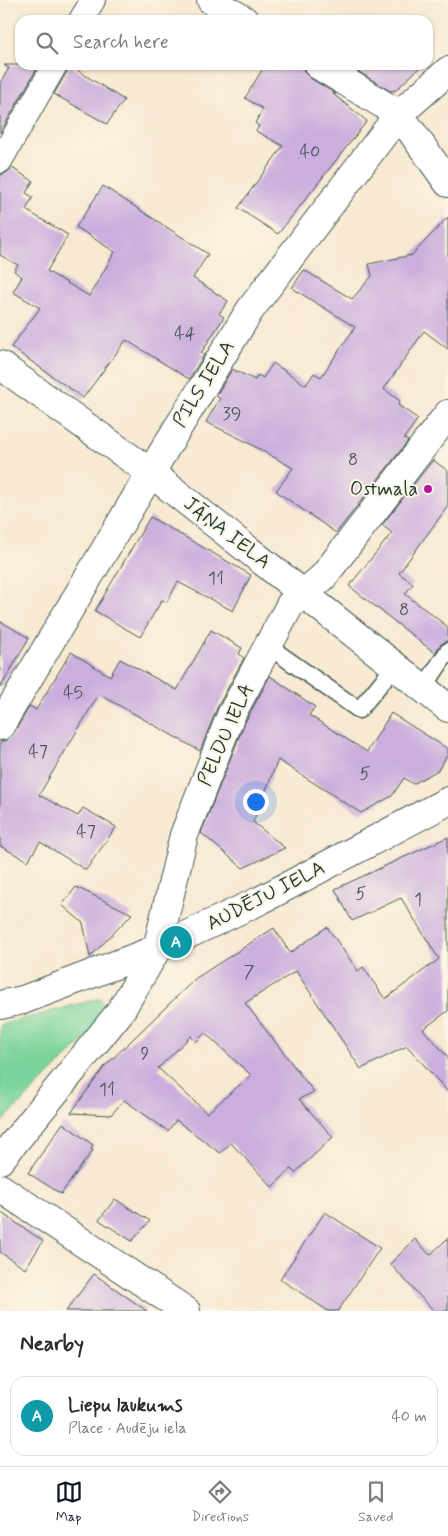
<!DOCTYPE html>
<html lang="en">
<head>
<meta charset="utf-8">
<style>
  :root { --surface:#fff; --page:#f2f2f3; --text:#2b2b33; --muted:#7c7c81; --line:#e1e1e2; --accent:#111827 }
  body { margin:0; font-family:Mynerve,sans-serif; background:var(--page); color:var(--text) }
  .you { position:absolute; left:255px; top:801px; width:18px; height:18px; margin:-12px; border:4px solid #fff; border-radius:50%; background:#1a73e8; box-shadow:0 0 0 8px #1a73e833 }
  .badge { display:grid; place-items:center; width:32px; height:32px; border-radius:50%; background:var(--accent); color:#fff; font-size:16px; font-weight:700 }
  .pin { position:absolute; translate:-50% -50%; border:2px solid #fff; box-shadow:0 1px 5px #0006 }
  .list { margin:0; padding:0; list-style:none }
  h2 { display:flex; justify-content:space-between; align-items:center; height:65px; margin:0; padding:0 20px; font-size:21px }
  h2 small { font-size:16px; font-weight:400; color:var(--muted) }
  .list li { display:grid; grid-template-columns:32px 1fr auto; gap:15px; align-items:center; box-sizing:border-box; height:80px; margin:0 10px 10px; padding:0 10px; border:1px solid var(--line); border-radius:15px }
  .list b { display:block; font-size:19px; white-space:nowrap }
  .list p { margin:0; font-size:16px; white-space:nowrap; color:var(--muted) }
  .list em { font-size:16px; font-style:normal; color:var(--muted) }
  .icon { flex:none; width:28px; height:28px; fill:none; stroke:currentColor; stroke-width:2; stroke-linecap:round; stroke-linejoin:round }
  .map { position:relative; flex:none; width:448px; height:1311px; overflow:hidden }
  .search { position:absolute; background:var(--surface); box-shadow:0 1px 4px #0004; left:15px; right:15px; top:15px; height:55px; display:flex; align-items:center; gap:12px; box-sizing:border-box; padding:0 18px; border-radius:15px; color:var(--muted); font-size:19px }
  .sheet { height:155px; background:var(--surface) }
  nav { display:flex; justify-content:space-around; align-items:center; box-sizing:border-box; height:70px; border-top:1px solid var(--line); background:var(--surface); font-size:14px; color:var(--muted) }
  nav a { display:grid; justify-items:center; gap:2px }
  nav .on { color:var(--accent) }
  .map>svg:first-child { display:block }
  .green { fill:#79d39a; stroke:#4c8867 }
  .building { fill:#cbaedd; fill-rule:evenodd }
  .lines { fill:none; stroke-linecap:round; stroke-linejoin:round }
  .service-casing { stroke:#40574c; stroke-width:19 }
  .pedestrian-casing { stroke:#40574c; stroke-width:26 }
  .minor-casing { stroke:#40574c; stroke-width:30 }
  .tertiary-casing { stroke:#40574c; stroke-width:30 }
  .service { stroke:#fff; stroke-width:16 }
  .pedestrian { stroke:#fff; stroke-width:24 }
  .minor { stroke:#fff; stroke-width:28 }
  .tertiary { stroke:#fff; stroke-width:28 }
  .poi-dot { fill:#b5179e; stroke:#fcf5e5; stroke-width:2 }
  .labels { text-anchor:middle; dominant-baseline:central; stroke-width:4; stroke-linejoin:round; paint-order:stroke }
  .number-label { font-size:18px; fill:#4a595e }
  .street-label { font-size:20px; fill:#1f3d34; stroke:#fcf5e5 }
  .poi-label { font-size:20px; fill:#1f3d34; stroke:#fcf5e5; text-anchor:end }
</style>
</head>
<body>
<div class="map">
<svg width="448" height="1311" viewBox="0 0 448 1311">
  <rect width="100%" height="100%" fill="#fcf5e5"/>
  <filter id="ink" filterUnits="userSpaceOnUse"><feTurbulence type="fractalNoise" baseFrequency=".02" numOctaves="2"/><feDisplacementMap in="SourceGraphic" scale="10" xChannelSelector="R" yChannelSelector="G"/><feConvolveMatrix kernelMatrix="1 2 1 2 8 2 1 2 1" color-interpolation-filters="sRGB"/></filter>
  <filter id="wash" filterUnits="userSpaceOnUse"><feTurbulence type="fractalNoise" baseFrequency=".0096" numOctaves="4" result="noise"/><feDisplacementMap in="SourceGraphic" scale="20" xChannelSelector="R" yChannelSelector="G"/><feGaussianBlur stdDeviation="1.12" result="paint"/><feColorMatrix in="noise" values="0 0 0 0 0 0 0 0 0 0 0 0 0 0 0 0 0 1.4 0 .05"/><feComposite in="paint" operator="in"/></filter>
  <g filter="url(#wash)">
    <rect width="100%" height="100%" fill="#f8e9d2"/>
    <path class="green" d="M100,998L107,1017L0,1124V1025Z"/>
    <g id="blocks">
      <path class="building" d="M4,65H39L0,133V83L9,68Z
        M69,65L124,100L107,124L54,94L67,72Z
        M265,65H302L304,72L310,78L336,94H333L367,121L278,234L238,208L283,146L256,131L259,126L255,123L263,109L245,98Z
        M348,65H422L396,90L390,91Z
        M12,168L33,181L26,193L33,197L26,210L68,235L47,271L89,296L115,252L76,227L103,186L208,254L193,278L228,301L219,314L224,317L201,353L204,355L189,379L126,340L83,398L11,347L40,308L13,292L22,277L14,271L18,265L0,255V175L6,173Z
        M448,217V349L424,331L384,389L400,401L398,405L418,419L404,438L408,441L336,533L276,491L293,468L245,441L206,422L220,398L216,396L232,369L255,380L258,375L263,378L273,363L306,385L314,373L321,377L355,327L292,288L304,270L352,299L372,276L369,264L412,255Z
        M433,460L448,471V506L399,573L413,584L405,594L448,627V640L440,645L435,653L349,586L392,533L382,525Z
        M150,517L251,575L233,611L178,582L167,602L162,600L140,637L95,611Z
        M0,621L29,638L0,688Z
        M211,630L242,648L239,654L244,658L217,708L200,751L99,694L39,795L78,816L83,808L116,827L86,870L40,842L28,861L0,846V742L7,740L13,734L30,706L36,710L71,652L110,676L120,659L177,690Z
        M270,676L315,707L309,715L367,752L391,713L448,749V754L438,770L413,784L404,778L392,796L361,813L278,760L253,822L285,848L243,868L201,833L245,722Z
        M448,837V1011L423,1029L448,1057V1092L407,1046L361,1069L296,971L245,1003L314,1092L299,1099L333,1137L295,1173L291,1169L272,1187L231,1143L220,1153L176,1120L168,1131L124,1100L111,1115L71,1113L105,1066L196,978L274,928L290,953L327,927L358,971L363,967L385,999L439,959L401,898L352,921L335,889ZM205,1033L251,1075L207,1113L158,1068L191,1036L196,1042Z
        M76,887L132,914L90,957L83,923L62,905Z
        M63,1123L93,1145L91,1149L93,1150L61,1194L28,1173Z
        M115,1199L150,1221L132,1241L99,1220Z
        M0,1212L43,1241L25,1269L0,1252Z
        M325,1212L380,1248L338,1311H328L280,1279Z
        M448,1238V1311H434L390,1264L415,1239L430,1255Z
        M94,1274L147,1311H66Z"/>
    </g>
  </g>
  <g filter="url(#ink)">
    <use href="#blocks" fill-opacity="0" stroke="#40574c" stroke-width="1"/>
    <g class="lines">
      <g class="service-casing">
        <path id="service" d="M268,646L359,710L385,678
          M423,689L448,651"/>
      </g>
      <g class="pedestrian-casing">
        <path id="pedestrian" d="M81,20L93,0
          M0,161L55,65"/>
      </g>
      <g class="minor-casing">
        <path id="minor" d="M211,0L244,20
          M318,65L399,114L448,183
          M0,726L166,447L250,310L399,114L448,71
          M0,1005L23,1000L157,949L261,900L448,801
          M0,1160L120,1012L157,949L184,835L231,715L290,605L323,577L448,414
          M0,1188L186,1311"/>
      </g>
      <g class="tertiary-casing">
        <path id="tertiary" d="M0,365L151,473L448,708"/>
      </g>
      <use href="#service" class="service"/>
      <use href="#pedestrian" class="pedestrian"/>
      <use href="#minor" class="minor"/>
      <use href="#tertiary" class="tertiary"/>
    </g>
  </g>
  <circle class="poi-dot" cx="428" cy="489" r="5"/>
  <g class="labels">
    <g class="number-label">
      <text x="310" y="152">40</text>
      <text x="185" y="334">44</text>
      <text x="232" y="414">39</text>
      <text x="353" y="460">8</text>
      <text x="216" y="579">11</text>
      <text x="404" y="610">8</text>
      <text x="73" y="693">45</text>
      <text x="38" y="752">47</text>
      <text x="365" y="774">5</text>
      <text x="86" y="832">47</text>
      <text x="361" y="894">5</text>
      <text x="418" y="900">1</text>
      <text x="249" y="972">7</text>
      <text x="145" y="1054">9</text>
      <text x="107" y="1090">11</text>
    </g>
    <g class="street-label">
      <text transform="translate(204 384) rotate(-58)">PILS IELA</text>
      <text transform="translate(227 533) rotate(38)">JĀŅA IELA</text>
      <text transform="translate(226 735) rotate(-66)">PELDU IELA</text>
      <text transform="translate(266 896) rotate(-27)">AUDĒJU IELA</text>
    </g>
    <g class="poi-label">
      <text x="418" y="489">Ostmala</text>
    </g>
  </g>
</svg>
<div class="you"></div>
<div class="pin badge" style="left:176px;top:942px;background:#0f9aa8">A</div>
<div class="search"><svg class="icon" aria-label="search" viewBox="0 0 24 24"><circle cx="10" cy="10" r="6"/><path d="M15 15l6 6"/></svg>Search here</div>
</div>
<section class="sheet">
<h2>Nearby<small></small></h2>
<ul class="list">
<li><span class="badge" style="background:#0f9aa8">A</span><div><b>Liepu laukums</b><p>Place · Audēju iela</p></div><em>40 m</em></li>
</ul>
</section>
<nav>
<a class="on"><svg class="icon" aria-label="map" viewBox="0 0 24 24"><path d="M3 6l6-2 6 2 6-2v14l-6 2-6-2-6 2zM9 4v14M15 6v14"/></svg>Map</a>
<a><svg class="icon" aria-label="directions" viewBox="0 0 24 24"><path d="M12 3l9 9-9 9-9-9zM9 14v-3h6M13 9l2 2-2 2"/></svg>Directions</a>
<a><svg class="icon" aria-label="saved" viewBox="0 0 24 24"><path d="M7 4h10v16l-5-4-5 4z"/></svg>Saved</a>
</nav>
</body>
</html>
